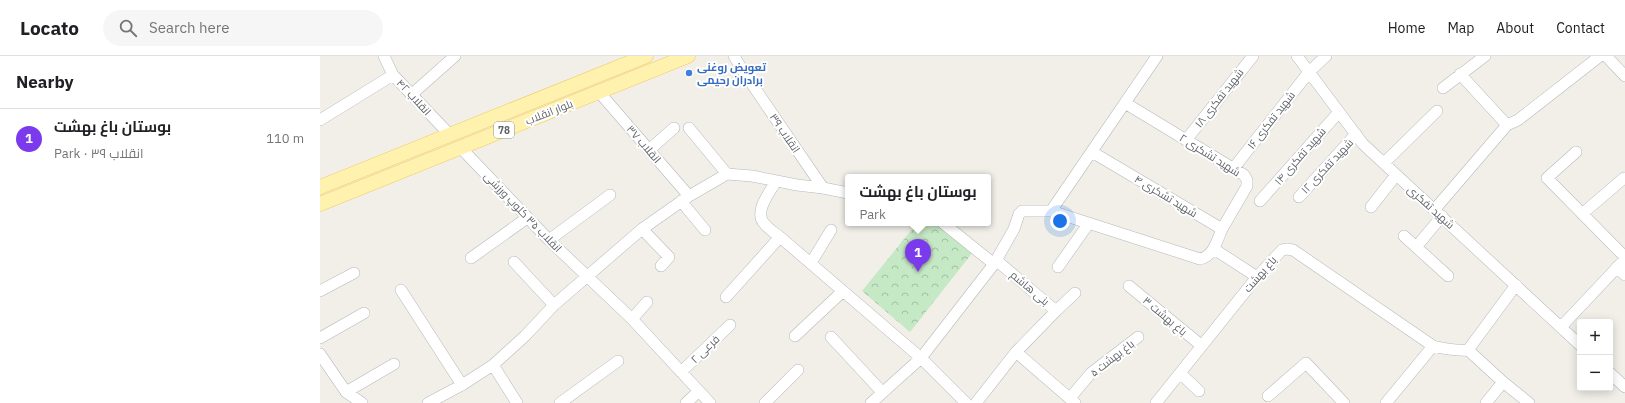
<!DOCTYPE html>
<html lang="en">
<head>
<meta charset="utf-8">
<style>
  :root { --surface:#fff; --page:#f6f6f6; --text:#202124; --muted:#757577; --line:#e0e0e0; --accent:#7c3aed }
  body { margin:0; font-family:"IBM Plex Sans",Cairo,sans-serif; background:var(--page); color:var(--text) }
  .controls { position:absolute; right:12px; bottom:12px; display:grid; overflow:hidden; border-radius:4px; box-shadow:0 2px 10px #0003 }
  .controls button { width:36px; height:36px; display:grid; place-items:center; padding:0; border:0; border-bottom:1px solid var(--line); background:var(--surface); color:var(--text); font:20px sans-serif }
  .you { position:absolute; left:740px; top:165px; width:14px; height:14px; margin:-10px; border:3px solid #fff; border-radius:50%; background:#1a73e8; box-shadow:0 0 0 6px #1a73e833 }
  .badge { display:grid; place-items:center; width:26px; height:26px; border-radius:50%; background:var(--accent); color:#fff; font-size:13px; font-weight:700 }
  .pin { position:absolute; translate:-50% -33px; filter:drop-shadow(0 1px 2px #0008) }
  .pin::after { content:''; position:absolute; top:21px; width:14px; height:12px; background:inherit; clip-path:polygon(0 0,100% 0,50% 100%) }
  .popup { position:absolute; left:525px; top:118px; width:146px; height:52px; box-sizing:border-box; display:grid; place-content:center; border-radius:4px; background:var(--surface); filter:drop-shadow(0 1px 3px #0005); font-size:13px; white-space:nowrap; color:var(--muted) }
  .popup b { font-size:15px; color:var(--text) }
  .popup::after { content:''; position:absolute; left:50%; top:100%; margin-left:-8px; border:8px solid transparent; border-top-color:var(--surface) }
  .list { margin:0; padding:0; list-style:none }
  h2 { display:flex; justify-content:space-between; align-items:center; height:52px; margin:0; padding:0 16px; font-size:17px }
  h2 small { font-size:13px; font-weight:400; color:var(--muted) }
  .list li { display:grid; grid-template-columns:26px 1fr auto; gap:12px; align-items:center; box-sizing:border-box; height:60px; padding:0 16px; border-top:1px solid var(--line) }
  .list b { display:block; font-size:15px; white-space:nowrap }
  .list p { margin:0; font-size:13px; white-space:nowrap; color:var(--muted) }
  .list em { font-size:13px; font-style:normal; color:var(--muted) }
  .icon { flex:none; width:22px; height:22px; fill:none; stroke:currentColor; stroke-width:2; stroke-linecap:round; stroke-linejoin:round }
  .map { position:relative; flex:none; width:1305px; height:347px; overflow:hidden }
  header { display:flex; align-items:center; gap:24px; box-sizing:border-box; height:56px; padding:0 20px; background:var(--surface); border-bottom:1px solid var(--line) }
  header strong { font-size:19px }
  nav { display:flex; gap:22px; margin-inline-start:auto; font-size:14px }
  .search { width:280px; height:36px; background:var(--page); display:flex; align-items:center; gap:10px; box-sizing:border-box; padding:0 14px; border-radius:22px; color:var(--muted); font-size:15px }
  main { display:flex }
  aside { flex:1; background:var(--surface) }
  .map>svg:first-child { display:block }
  .park { fill:url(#park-crowns) }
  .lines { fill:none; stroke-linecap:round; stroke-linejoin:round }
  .minor-casing { stroke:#b5b8bc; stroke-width:12 }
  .major-casing { stroke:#f2c960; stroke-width:15 }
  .minor { stroke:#fff; stroke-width:11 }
  .major { stroke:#fff2af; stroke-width:14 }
  .shop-dot { fill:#3f7fe0; stroke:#fff; stroke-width:1.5 }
  .labels { text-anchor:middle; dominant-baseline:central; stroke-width:4; stroke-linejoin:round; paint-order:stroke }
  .shield { fill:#fff; stroke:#8f9295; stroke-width:1 }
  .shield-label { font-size:10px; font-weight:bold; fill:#5f6368 }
  .shop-label { font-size:11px; font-weight:bold; fill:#366cbe; stroke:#fff; text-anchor:start }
  .street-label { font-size:11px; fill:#5f6368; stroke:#fff }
</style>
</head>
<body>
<header>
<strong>Locato</strong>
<div class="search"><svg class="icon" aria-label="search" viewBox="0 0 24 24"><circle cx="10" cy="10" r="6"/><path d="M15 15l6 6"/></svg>Search here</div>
<nav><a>Home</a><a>Map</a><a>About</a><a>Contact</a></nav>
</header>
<main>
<aside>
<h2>Nearby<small></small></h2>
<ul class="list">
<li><span class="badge">1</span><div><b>بوستان باغ بهشت</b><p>Park · انقلاب ۳۹</p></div><em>110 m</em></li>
</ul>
</aside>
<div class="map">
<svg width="1305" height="347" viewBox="0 0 1305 347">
  <defs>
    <pattern id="park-crowns" width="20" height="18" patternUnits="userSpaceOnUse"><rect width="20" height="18" fill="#c5e8c5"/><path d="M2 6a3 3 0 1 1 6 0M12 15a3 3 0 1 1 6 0" fill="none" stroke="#a3c0a4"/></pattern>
  </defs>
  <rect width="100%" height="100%" fill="#f1efe8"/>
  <path class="park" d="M597,167H617L653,196L590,276L542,235Z"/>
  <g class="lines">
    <g class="minor-casing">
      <path id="minor" d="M64,0L73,19
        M414,0L423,15L503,132
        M977,0L1043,88L1260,289
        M1286,0L1305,20
        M1140,18L1187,69
        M1123,32L1165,0
        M279,36L369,140
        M91,39L135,0
        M805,47L924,119L927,124V130L902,173
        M0,64L73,19L130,79
        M369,72L407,118
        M866,84L933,0
        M140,91L229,184L312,263L390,347
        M329,94L354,72
        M1256,96L1227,122L1305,201
        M1064,107L1117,55
        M913,113L989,16L1006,0
        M456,125C450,136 435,154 443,166C447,172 455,177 460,181
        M979,141L1036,78
        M361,145L385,174
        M940,145L1019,56
        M1051,151L1076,119
        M1115,153L1187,69L1198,64L1280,0
        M731,155L880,203C894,200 897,184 902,173L772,96
        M1262,158L1304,122
        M623,167L674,208
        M322,173L349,201L341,210
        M1084,180L1128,220
        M229,184L290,139
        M1097,190L1122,160
        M894,193L937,221
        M151,202L207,162
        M194,206L234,249
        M491,207L511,174
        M738,211L769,167
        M1297,211L1305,219
        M809,230L882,290
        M81,234L142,329
        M0,235L34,217
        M406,241L460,181L601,302L646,347
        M736,255L755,237
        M312,263L327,246
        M1241,271L1305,203
        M475,280L523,235
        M511,281L562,336
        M0,282L44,257
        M1148,294L1183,326L1166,347
        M696,296L755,347
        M0,298L26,336L42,347
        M173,309L197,347
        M361,316L410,269
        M860,317L879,335
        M1290,317L1305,331
        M1183,326L1209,347
        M26,336L74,308
        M948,340L986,307L1024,347
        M750,342L771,317L818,281
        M108,347L142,329L173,309L205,280L234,249L322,173L369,140L407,118L432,120L477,129L503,132L528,137
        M240,347L298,305
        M366,347L379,335
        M445,347L478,314
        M551,347L601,302L674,208L694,173L699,158L702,155H731L837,0
        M656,347L696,296L736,255L676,204
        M836,347L937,221L962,194L967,193L973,194L1113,290
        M1066,347L1113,290C1125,293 1135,295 1148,294L1196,229"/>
    </g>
    <g class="major-casing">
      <path id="major" d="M0,131L326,0
        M0,148L368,0"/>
    </g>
    <use href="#minor" class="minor"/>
    <use href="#major" class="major"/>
  </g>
  <circle class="shop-dot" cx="369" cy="17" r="4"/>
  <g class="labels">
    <rect class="shield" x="174" y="66" width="20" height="16" rx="3"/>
    <g class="shield-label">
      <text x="184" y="74">78</text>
    </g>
    <g class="shop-label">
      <text x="377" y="11">تعویض روغنی<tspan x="377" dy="13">برادران رحیمی</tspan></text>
    </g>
    <g class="street-label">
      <text transform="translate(94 41) rotate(47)">انقلاب ۴۲</text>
      <text transform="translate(899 42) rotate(-52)">شهید تفکری ۱۸</text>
      <text transform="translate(229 56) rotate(-22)">بلوار انقلاب</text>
      <text transform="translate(951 64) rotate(-52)">شهید تفکری ۱۶</text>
      <text transform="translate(465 77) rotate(56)">انقلاب ۳۹</text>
      <text transform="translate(324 88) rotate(49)">انقلاب ۳۷</text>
      <text transform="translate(890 99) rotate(32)">شهید تشکری ۲</text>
      <text transform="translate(980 100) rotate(-49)">شهید تفکری ۱۴</text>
      <text transform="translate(1007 110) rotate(-47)">شهید تفکری ۱۲</text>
      <text transform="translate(846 140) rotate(31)">شهید تشکری ۴</text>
      <text transform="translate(1111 151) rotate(42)">شهید تفکری</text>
      <text transform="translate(203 156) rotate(46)">انقلاب ۳۵ کلوپ ورزشی</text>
      <text transform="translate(940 218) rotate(-49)">باغ بهشت</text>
      <text transform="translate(710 232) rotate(40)">بنی هاشم</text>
      <text transform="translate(845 260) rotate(40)">باغ بهشت ۳</text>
      <text transform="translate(385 293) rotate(-44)">فرعی ۲</text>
      <text transform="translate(792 302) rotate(-38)">باغ بهشت ۵</text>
    </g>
  </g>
</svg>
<div class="controls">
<button>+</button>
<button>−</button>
</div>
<div class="you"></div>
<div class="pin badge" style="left:598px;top:216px">1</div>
<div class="popup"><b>بوستان باغ بهشت</b>Park</div>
</div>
</main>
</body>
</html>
